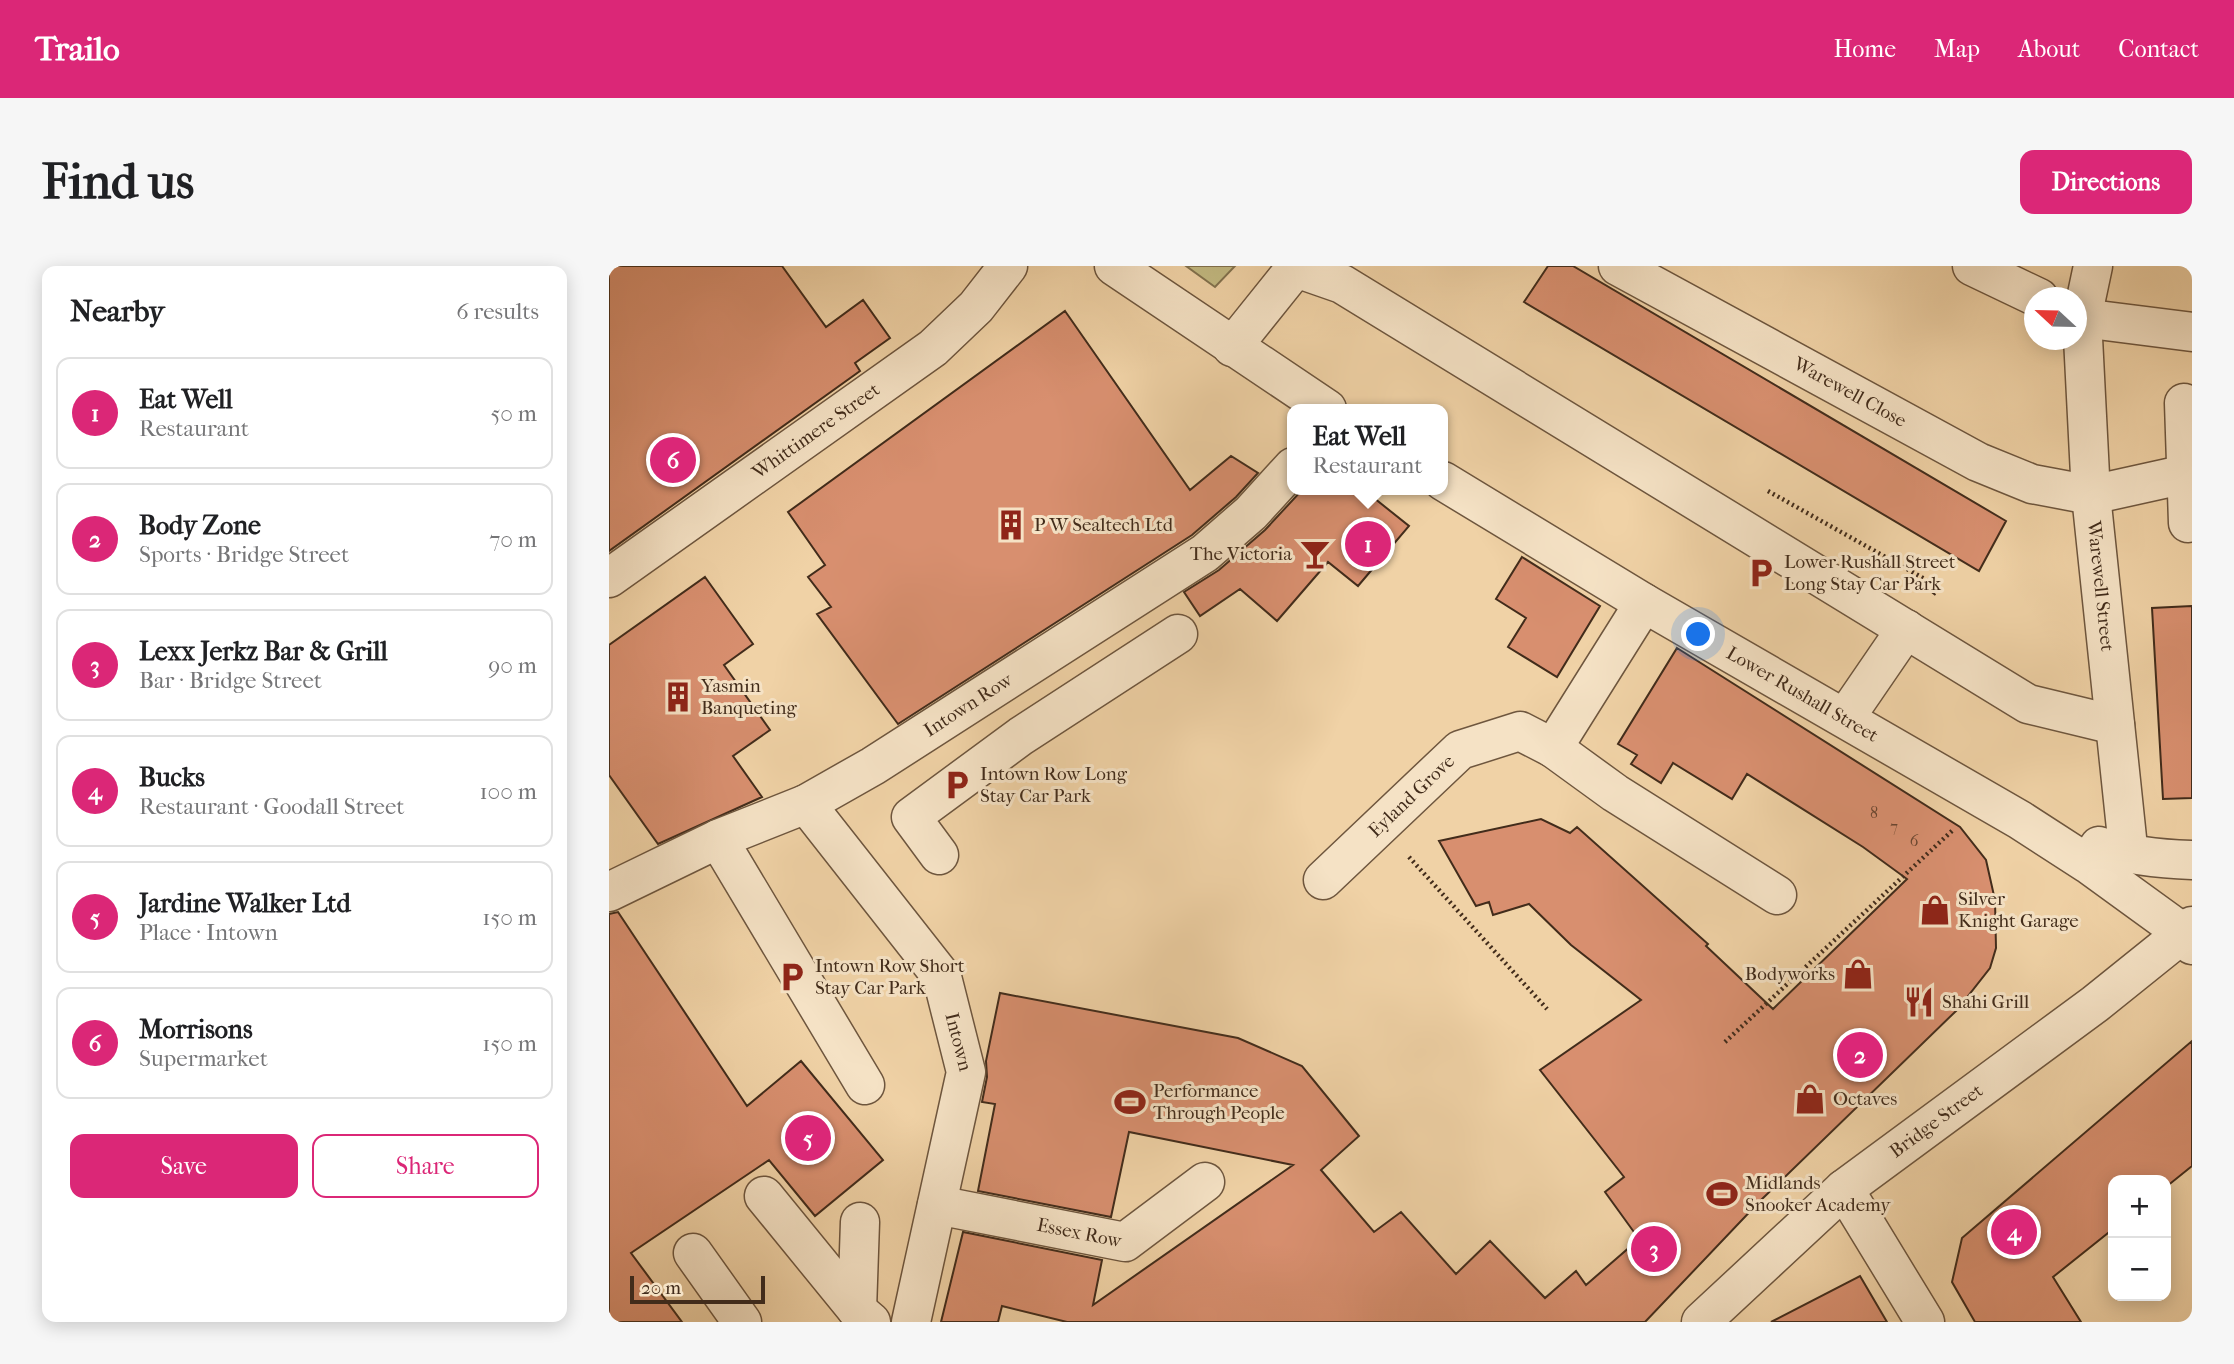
<!DOCTYPE html>
<html lang="en">
<head>
<meta charset="utf-8">
<style>
  :root { --surface:#fff; --page:#f6f6f6; --text:#202124; --muted:#757577; --line:#e0e0e0; --accent:#db2777 }
  body { margin:0; font-family:"IM FELL French Canon",serif; background:var(--page); color:var(--text) }
  .controls { position:absolute; right:21px; bottom:21px; display:grid; overflow:hidden; border-radius:14px; box-shadow:0 4px 18px #0003 }
  .controls button { width:63px; height:63px; display:grid; place-items:center; padding:0; border:0; border-bottom:2px solid var(--line); background:var(--surface); color:var(--text); font:35px sans-serif }
  .compass { position:absolute; left:1415px; top:21px; width:63px; height:63px; border-radius:50%; background:var(--surface); box-shadow:0 4px 18px #0003; rotate:292deg }
  .scale { position:absolute; left:21px; bottom:18px; width:135px; box-sizing:border-box; padding-left:7px; border:4px solid #422c1b; border-top:0; font-size:19px; line-height:24px; white-space:nowrap; color:#422c1b; -webkit-text-stroke:5px #f5e2c5; paint-order:stroke }
  .you { position:absolute; left:1090px; top:369px; width:24px; height:24px; margin:-18px; border:5px solid #fff; border-radius:50%; background:#1a73e8; box-shadow:0 0 0 10px #1a73e833 }
  .badge { display:grid; place-items:center; width:46px; height:46px; border-radius:50%; background:var(--accent); color:#fff; font-size:23px; font-weight:700 }
  .pin { position:absolute; translate:-50% -50%; border:4px solid #fff; box-shadow:0 2px 7px #0006 }
  .popup { position:absolute; left:678px; top:138px; width:161px; height:91px; box-sizing:border-box; display:grid; place-content:center; border-radius:14px; background:var(--surface); filter:drop-shadow(0 2px 5px #0005); font-size:23px; white-space:nowrap; color:var(--muted) }
  .popup b { font-size:26px; color:var(--text) }
  .popup::after { content:''; position:absolute; left:50%; top:100%; margin-left:-14px; border:14px solid transparent; border-top-color:var(--surface) }
  .list { margin:0; padding:0; list-style:none }
  h2 { display:flex; justify-content:space-between; align-items:center; height:91px; margin:0; padding:0 28px; font-size:30px }
  h2 small { font-size:23px; font-weight:400; color:var(--muted) }
  .list li { display:grid; grid-template-columns:46px 1fr auto; gap:21px; align-items:center; box-sizing:border-box; height:112px; margin:0 14px 14px; padding:0 14px; border:2px solid var(--line); border-radius:14px }
  .list b { display:block; font-size:26px; white-space:nowrap }
  .list p { margin:0; font-size:23px; white-space:nowrap; color:var(--muted) }
  .list em { font-size:23px; font-style:normal; color:var(--muted) }
  .actions { display:flex; gap:14px; padding:21px 28px }
  .actions a { flex:1; padding:16px 0; border:2px solid var(--accent); border-radius:14px; text-align:center; font-size:24px; color:var(--accent) }
  .actions .main { background:var(--accent); color:#fff }
  .map { position:relative; flex:none; width:1583px; height:1056px; overflow:hidden; border-radius:14px }
  header { display:flex; align-items:center; gap:42px; box-sizing:border-box; height:98px; padding:0 35px; background:var(--accent); color:#fff }
  header strong { font-size:33px }
  nav { display:flex; gap:38px; margin-inline-start:auto; font-size:24px }
  .intro { display:flex; align-items:center; justify-content:space-between; box-sizing:border-box; height:168px; padding:0 42px }
  h1 { margin:0; font-size:49px }
  .button { padding:18px 32px; border-radius:14px; background:var(--accent); color:#fff; font-size:24px; font-weight:700 }
  main { display:flex; gap:42px; padding:0 42px }
  aside { flex:1; background:var(--surface); border-radius:14px; box-shadow:0 4px 18px #0003 }
  .map>svg:first-child { display:block }
  .green { fill:#c2b981; stroke:#82724e; stroke-width:2 }
  .building { fill:#d88f6f; stroke:#422c1b; stroke-width:2 }
  .lines { fill:none; stroke-linecap:round; stroke-linejoin:round }
  .minor-casing { stroke:#6e563e; stroke-width:41 }
  .path { stroke:#422c1b; stroke-width:4.5; stroke-dasharray:2 3.5; stroke-linecap:butt }
  .minor { stroke:#f5e2c5; stroke-width:38 }
  .labels { text-anchor:middle; dominant-baseline:central; stroke-width:6; stroke-linejoin:round; paint-order:stroke }
  .number-label { font-size:16px; fill:#684530 }
  .street-label { font-size:19px; fill:#422c1b; stroke:#f5e2c5 }
  .poi-label { font-size:19px; fill:#422c1b; stroke:#f5e2c5; text-anchor:start }
</style>
</head>
<body>
<header>
<strong>Trailo</strong>
<nav><a>Home</a><a>Map</a><a>About</a><a>Contact</a></nav>
</header>
<div class="intro"><h1>Find us</h1><a class="button">Directions</a></div>
<main>
<aside>
<h2>Nearby<small>6 results</small></h2>
<ul class="list">
<li><span class="badge">1</span><div><b>Eat Well</b><p>Restaurant</p></div><em>50 m</em></li>
<li><span class="badge">2</span><div><b>Body Zone</b><p>Sports · Bridge Street</p></div><em>70 m</em></li>
<li><span class="badge">3</span><div><b>Lexx Jerkz Bar &amp; Grill</b><p>Bar · Bridge Street</p></div><em>90 m</em></li>
<li><span class="badge">4</span><div><b>Bucks</b><p>Restaurant · Goodall Street</p></div><em>100 m</em></li>
<li><span class="badge">5</span><div><b>Jardine Walker Ltd</b><p>Place · Intown</p></div><em>150 m</em></li>
<li><span class="badge">6</span><div><b>Morrisons</b><p>Supermarket</p></div><em>150 m</em></li>
</ul>
<div class="actions"><a class="main">Save</a><a>Share</a></div>
</aside>
<div class="map">
<svg width="1583" height="1056" viewBox="0 0 1583 1056">
  <rect width="100%" height="100%" fill="#f0d2a6"/>
  <filter id="stains"><feTurbulence type="fractalNoise" baseFrequency=".00286" numOctaves="4"/><feColorMatrix values="0 0 0 0 .2 0 0 0 0 .09 0 0 0 0 .02 0 0 0 .5 -.17"/></filter>
  <radialGradient id="worn" r=".72"><stop offset=".6" stop-color="#630" stop-opacity="0"/><stop offset="1" stop-color="#630" stop-opacity=".3"/></radialGradient>
  <path class="green" d="M577,0H626L606,21Z"/>
  <path class="building" d="M0,0H173L217,61L254,34L281,72L246,97L251,105L0,285Z
    M939,0H964L1397,255L1370,305L915,36Z
    M456,45L581,224L622,190L649,207L627,231L583,269L289,458L208,348L222,341L199,311L216,299L179,246Z
    M693,224H755L800,260L749,320L719,296L668,355L631,323L591,350L575,326L610,304L656,264Z
    M913,291L991,340L948,411L899,381L917,352L887,333Z
    M96,311L144,378L115,399L161,464L124,490L153,531L49,578L0,509V379Z
    M1583,340V532L1554,533L1543,342Z
    M1068,382L1351,561L1377,594L1386,634L1387,682L1381,702L1348,744L1151,935L1036,1056H458L393,1040L389,1056H332L354,966L493,994L484,1039L684,899L520,866L502,951L369,925L386,838L373,836L378,811L377,795L391,727L629,772L693,800L750,870L712,904L765,966L792,946L847,1008L881,975L936,1032L967,1005L977,1019L1030,973L996,926L1015,911L931,804L1032,734L962,679L920,638L884,649L880,636L867,640L830,575L932,553L961,567L968,561L1099,678L1097,680L1164,743L1298,613L1254,581L1138,508L1123,533L1064,497L1052,517L1022,498L1028,489L1009,478Z
    M9,646L138,840L192,795L274,894L206,950L160,894L22,987L73,1056H0V648Z
    M1583,775V900L1557,921V914H1504V963L1444,1011L1472,1056H1366L1343,1016L1353,972Z
    M1251,1010L1278,1056H1162Z"/>
  <g class="lines">
    <g class="minor-casing">
      <g id="minor">
        <path d="M505,0L718,143"/>
        <path id="s1" d="M1009,0L1369,196L1423,218L1482,229L1577,208"/>
        <path d="M1363,0L1430,32"/>
        <path id="s2" d="M1484,0L1473,52L1482,229L1518,572L1515,588"/>
        <path d="M687,2L733,18L1419,438L1506,459"/>
        <path d="M1468,49L1473,52L1583,66"/>
        <path d="M623,81L688,0"/>
        <path d="M1575,137L1579,257"/>
        <path id="s3" d="M834,215L1035,337L1411,554L1479,598L1574,667L1583,679"/>
        <path id="s4" d="M0,312L324,82L367,41L399,0"/>
        <path d="M1035,337L944,482L1006,527L1168,629"/>
        <path d="M1236,452L1297,363"/>
        <path id="s5" d="M197,538L333,711L357,806L302,1056"/>
        <path d="M109,573L256,819"/>
        <path d="M1490,580C1521,590 1551,593 1583,594"/>
        <path d="M330,589L302,551L412,470L569,368"/>
        <path id="s6" d="M714,614L851,484L911,465L944,482"/>
        <path id="s7" d="M0,626L109,573L197,538L264,500L596,287L642,247L684,201"/>
        <path d="M1235,923L1316,1056"/>
        <path d="M155,930L248,1044L262,1056"/>
        <path id="s8" d="M328,939L516,976L596,916"/>
        <path d="M84,987L133,1056"/>
        <path d="M248,1044L251,956"/>
        <path id="s9" d="M1092,1056L1235,923L1486,738L1583,660"/>
      </g>
    </g>
    <path class="path" d="M1159,225L1330,321L1322,331
      M800,591L938,743
      M1116,776L1345,563"/>
    <use href="#minor" class="minor"/>
  </g>
  <defs>
    <g id="building-bare" transform="scale(2.415)"><path d="M-4-6H4V6H1V3H-1V6H-4ZM-2.5-4.3h1.7v1.8h-1.7ZM.8-4.3h1.7v1.8H.8ZM-2.5-1h1.7V.8h-1.7ZM.8-1h1.7V.8H.8Z" fill="#8f2418" stroke="#f5e2c5" stroke-width="2.5" paint-order="stroke"/></g>
    <g id="bar-bare" transform="scale(2.415)"><path d="M-6-5H6L.8 .8V4.5H3.5V6h-7V4.5H-.8V.8Z" fill="#8f2418" stroke="#f5e2c5" stroke-width="2.5" paint-order="stroke"/></g>
    <g id="parking-bare" transform="scale(2.415)"><path d="M-3.5-5.5H1a3.5 3.5 0 0 1 0 7H-1V5.5H-3.5ZM-1-3.4V-.6H.8a1.4 1.4 0 0 0 0-2.8Z" fill="#8f2418" stroke="#f5e2c5" stroke-width="2.5" paint-order="stroke"/></g>
    <g id="shop-bare" transform="scale(2.415)"><path d="M-5-2.5h2.3a2.7 3.5 0 0 1 5.4 0H5L5.5 6h-11ZM-1.5-2.5h3a1.5 2.3 0 0 0-3 0Z" fill="#8f2418" stroke="#f5e2c5" stroke-width="2.5" paint-order="stroke"/></g>
    <g id="restaurant-bare" transform="scale(2.415)"><path d="M-5-6h1v4h1v-4h1v4h1v-4h1v5L-1.5 .5V6h-2V.5L-5-1ZM5-6V6H3V1.5H1.5Q1.5-4 5-6Z" fill="#8f2418" stroke="#f5e2c5" stroke-width="2.5" paint-order="stroke"/></g>
    <g id="stadium-bare" transform="scale(2.415)"><path d="M0-5a6.5 5 0 1 0 0 10a6.5 5 0 1 0 0-10ZM-3.5-1.8h7v3.6h-7Z" fill="#8f2418" stroke="#f5e2c5" stroke-width="2.5" paint-order="stroke"/></g>
  </defs>
  <g fill-rule="evenodd">
    <use href="#building-bare" x="402" y="259"/>
    <use href="#bar-bare" x="706" y="288"/>
    <use href="#parking-bare" x="1152" y="307"/>
    <use href="#building-bare" x="69" y="431"/>
    <use href="#parking-bare" x="348" y="519"/>
    <use href="#shop-bare" x="1326" y="644"/>
    <use href="#shop-bare" x="1249" y="708"/>
    <use href="#parking-bare" x="183" y="711"/>
    <use href="#restaurant-bare" x="1310" y="736"/>
    <use href="#shop-bare" x="1201" y="833"/>
    <use href="#stadium-bare" x="521" y="836"/>
    <use href="#stadium-bare" x="1113" y="928"/>
  </g>
  <g class="labels">
    <g class="number-label">
      <text x="1265" y="546">8</text>
      <text x="1285" y="560">7</text>
      <text x="1305" y="574">6</text>
    </g>
    <g class="street-label">
      <text stroke="none"><textPath href="#s1" startOffset="264">Warewell Close</textPath></text>
      <text stroke="none"><textPath href="#s4" startOffset="254">Whittimere Street</textPath></text>
      <text stroke="none"><textPath href="#s2" startOffset="322">Warewell Street</textPath></text>
      <text stroke="none"><textPath href="#s3" startOffset="418">Lower Rushall Street</textPath></text>
      <text stroke="none"><textPath href="#s7" startOffset="406">Intown Row</textPath></text>
      <text stroke="none"><textPath href="#s6" startOffset="122">Eyland Grove</textPath></text>
      <text stroke="none"><textPath href="#s5" startOffset="287">Intown</textPath></text>
      <text stroke="none"><textPath href="#s9" startOffset="310">Bridge Street</textPath></text>
      <text stroke="none"><textPath href="#s8" startOffset="145">Essex Row</textPath></text>
    </g>
    <g class="poi-label">
      <text x="425" y="259">P W Sealtech Ltd</text>
      <text x="683" y="288" text-anchor="end">The Victoria</text>
      <text x="1175" y="296">Lower Rushall Street<tspan x="1175" dy="22">Long Stay Car Park</tspan></text>
      <text x="92" y="420">Yasmin<tspan x="92" dy="22">Banqueting</tspan></text>
      <text x="371" y="508">Intown Row Long<tspan x="371" dy="22">Stay Car Park</tspan></text>
      <text x="1349" y="633">Silver<tspan x="1349" dy="22">Knight Garage</tspan></text>
      <text x="206" y="700">Intown Row Short<tspan x="206" dy="22">Stay Car Park</tspan></text>
      <text x="1226" y="708" text-anchor="end">Bodyworks</text>
      <text x="1333" y="736">Shahi Grill</text>
      <text x="544" y="825">Performance<tspan x="544" dy="22">Through People</tspan></text>
      <text x="1224" y="833">Octaves</text>
      <text x="1136" y="917">Midlands<tspan x="1136" dy="22">Snooker Academy</tspan></text>
    </g>
  </g>
  <rect width="100%" height="100%" filter="url(#stains)"/>
  <rect width="100%" height="100%" fill="url(#worn)"/>
</svg>
<div class="controls">
<button>+</button>
<button>−</button>
</div>
<svg class="compass" viewBox="-18 -18 36 36"><path d="M0-13l5 13h-10z" fill="#e53935"/><path d="M0 13l5-13h-10z" fill="#757577"/></svg>
<div class="scale">20 m</div>
<div class="you"></div>
<div class="pin badge" style="left:759px;top:278px">1</div>
<div class="popup"><b>Eat Well</b>Restaurant</div>
<div class="pin badge" style="left:1251px;top:789px">2</div>
<div class="pin badge" style="left:1045px;top:983px">3</div>
<div class="pin badge" style="left:1405px;top:966px">4</div>
<div class="pin badge" style="left:199px;top:872px">5</div>
<div class="pin badge" style="left:64px;top:194px">6</div>
</div>
</main>
</body>
</html>
